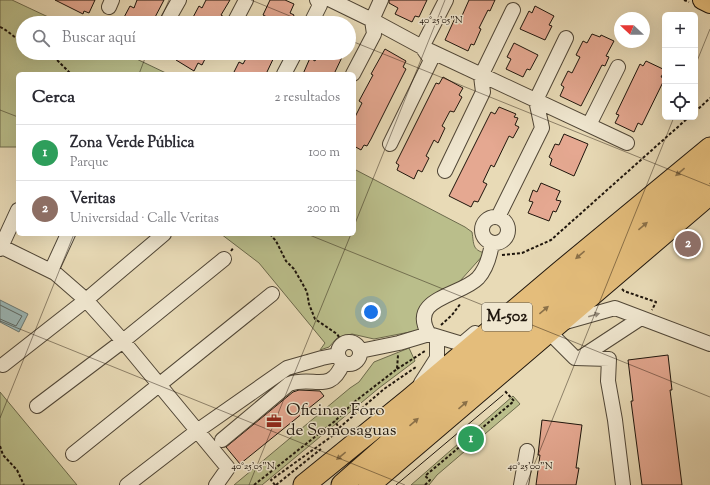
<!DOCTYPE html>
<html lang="es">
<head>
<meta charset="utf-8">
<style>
  :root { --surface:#fff; --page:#f2f2f3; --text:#2b2b33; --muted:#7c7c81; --line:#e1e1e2; --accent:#0f766e }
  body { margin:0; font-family:"Sorts Mill Goudy",serif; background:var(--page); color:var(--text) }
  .controls { position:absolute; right:12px; top:12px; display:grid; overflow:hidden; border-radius:6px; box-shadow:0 4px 16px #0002 }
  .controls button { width:36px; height:36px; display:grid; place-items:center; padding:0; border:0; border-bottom:1px solid var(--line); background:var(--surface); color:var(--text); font:20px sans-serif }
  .compass { position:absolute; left:614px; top:12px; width:36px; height:36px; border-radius:50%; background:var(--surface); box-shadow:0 4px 16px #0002; rotate:292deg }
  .you { position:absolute; left:371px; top:312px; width:14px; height:14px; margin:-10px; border:3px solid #fff; border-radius:50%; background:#1a73e8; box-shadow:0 0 0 6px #1a73e833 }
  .badge { display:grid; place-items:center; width:26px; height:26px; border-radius:50%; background:var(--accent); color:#fff; font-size:13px; font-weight:700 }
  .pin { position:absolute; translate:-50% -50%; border:2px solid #fff; box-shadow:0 1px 4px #0006 }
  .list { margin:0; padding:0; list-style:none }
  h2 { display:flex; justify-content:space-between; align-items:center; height:52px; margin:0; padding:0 16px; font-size:17px }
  h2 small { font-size:13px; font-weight:400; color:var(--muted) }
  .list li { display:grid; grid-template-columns:26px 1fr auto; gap:12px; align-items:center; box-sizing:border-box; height:56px; padding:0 16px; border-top:1px solid var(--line) }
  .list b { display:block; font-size:15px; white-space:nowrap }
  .list p { margin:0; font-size:13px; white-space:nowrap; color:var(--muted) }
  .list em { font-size:13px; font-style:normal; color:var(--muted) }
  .icon { flex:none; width:22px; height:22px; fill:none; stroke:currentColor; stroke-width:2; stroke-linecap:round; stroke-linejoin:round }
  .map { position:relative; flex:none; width:710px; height:485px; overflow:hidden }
  .search { position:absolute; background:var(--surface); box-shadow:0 4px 16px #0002; left:16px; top:16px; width:340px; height:44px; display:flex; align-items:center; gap:10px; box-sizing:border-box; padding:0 14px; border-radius:22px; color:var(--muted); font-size:15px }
  .panel { position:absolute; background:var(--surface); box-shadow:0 4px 16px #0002; left:16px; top:72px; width:340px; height:164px; border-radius:6px }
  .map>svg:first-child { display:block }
  .green { fill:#babe8b; stroke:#6c6a4c }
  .water { fill:#9bb8b8; stroke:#697773 }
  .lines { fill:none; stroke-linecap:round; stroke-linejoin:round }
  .shore { stroke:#5c6662; stroke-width:1 }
  .building { fill:#e5a891; stroke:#1e150c }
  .minor-casing { stroke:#504636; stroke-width:16 }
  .major-casing { stroke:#1e150c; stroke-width:20 }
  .highway-casing { stroke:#1e150c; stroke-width:23 }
  .path { stroke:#1e150c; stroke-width:2; stroke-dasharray:3 2; stroke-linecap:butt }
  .minor { stroke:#f0e7d0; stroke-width:14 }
  .major { stroke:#e4bd7b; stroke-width:18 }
  .highway { stroke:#e4bd7b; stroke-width:21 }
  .tram { stroke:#1e150c; stroke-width:1 }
  .oneway { fill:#8b7149 }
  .oneway2 { fill:#928878 }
  .ticks { fill:none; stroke:#1e150c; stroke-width:1; stroke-opacity:0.45 }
  .labels { text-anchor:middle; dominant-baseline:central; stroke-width:3; stroke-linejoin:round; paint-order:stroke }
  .shield { fill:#f0e7d0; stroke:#5d5447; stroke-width:1 }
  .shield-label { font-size:16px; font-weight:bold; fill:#1e150c }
  .poi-label { font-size:17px; fill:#1e150c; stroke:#f0e7d0; text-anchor:start }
  .ticks-label { font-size:10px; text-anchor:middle; fill:#1e150c; stroke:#f0e7d0; stroke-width:3; stroke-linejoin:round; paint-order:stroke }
</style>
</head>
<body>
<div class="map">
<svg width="710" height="485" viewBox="0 0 710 485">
  <rect width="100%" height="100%" fill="#e8dab6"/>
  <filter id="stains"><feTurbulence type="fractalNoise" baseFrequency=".005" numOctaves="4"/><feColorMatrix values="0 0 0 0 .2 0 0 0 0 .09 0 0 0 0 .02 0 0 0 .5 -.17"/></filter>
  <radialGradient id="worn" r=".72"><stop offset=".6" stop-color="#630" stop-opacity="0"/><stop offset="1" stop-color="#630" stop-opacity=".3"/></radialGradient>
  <path class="green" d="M0,0H12L61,23H23V53H124L168,74H18V147H0Z
    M354,169L465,227L472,232C474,244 472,250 485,253L460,281L420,309L418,315L420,330L374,339L352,334L337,338L329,347L320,350L325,343L259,263L221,234H354Z
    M409,348L415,361L379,388L262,485H234L350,388L359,382L374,362Z
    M0,392L77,485H0Z
    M513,396L520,404L437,475L429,485H411Z"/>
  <path class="water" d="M0,300L28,314L19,332L0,322Z"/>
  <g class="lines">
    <path class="shore" d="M0,305L22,316L16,326L0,319"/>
  </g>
  <path class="building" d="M55,0H95L89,13L84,11L83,14Z
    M137,0H164L152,23H121L130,6L134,8Z
    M206,0H230L221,15L227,19L226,23H190L199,6L202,8Z
    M270,0H285L294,4L290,13L294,15L291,23H264L267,17L263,15Z
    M389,0H427L419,17L415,16L412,22L395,14L398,8L389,3Z
    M469,0H495L490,11L488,10L479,28L481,29L474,45L471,44L468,51L445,40L456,16L461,18Z
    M535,6L554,16L549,25L552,26L545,40L520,29L529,11L532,13Z
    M592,34L600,37L601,35L614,41L606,56L609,57L605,66L602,65L581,106L560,96L564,87L561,85L568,71L572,73L580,57L576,55L583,41L587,43Z
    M514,43L538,55L530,70L527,69L523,77L506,69L511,59L507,57Z
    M385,49L406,61L403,67L406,69L371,139L367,146L364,145L361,150L354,146V119L362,103L359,101L373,75L371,74Z
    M180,53H208L202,65L198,63L194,71L176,60Z
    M249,53H276L266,74H233L239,62L243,64Z
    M319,53H344L334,74H303L310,58L315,61Z
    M646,61L665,70L661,77L665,78L642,125L638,123L634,132L615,123L619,115L616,114L640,64L643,66Z
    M443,77L463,88L459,95L462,97L454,112L450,111L442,126L445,128L438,143L434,140L426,156L429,158L422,172L418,170L414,179L397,170L399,165L396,163L436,83L439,84Z
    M499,107L516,114L514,117L518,118L515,125L519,127L513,138L509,136L494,167L491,165L483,182L487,184L478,202L474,201L471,207L449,196L491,112L495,114Z
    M564,134L588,144L574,176L550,165L552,159L549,157L555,144L559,145Z
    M541,183L560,191L556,200L561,201L556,212L553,211L549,221L528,213L533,202L529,201L533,190L537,192Z
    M668,355L672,390H670L682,485H642L631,401H633L628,360Z
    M299,390L320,391L324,396L240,464L226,447L293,392Z
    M542,420L582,425L576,468H579L576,485H536L540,455H538Z"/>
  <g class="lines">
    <g class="minor-casing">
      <path id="minor" d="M331,0L372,20L422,47L627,143
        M109,7L112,0
        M166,23L179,0
        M234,23L246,0
        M311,23L320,5L317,0
        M284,74L295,53
        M353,74L374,34L372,20L381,0
        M589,125L618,67
        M390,144L431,60L422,47L446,0
        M445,171L483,92L481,76L513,10
        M482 230a13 13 0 1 1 26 0a13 13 0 1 1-26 0Z
        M498,217L542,128L536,100L566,38
        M0,246L55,273L86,300L123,341L228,468L216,485
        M0,249L18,210
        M51,271L68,234
        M562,323L615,308L710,344
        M549,332L575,358L609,359L608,381L615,420L623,485
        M429,334L462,344L475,333
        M338 353a11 11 0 1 1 22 0a11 11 0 1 1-22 0Z
        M360,351L399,343L429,334C407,298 461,296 478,278C487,268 490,256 492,243
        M580,358L641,318
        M3,365L86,300L164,234
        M421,383L437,358V338
        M37,406L123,341L224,259
        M222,440L289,384C314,375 330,395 343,363
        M73,454L272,294
        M127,485L197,431L287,368L322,358L337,355
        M521,485L527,451"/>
    </g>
    <g class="major-casing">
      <path id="major" d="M702,0L710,4"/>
    </g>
    <g class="highway-casing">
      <path id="highway" d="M304,485L410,399L560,272L710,148
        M342,485L489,356L710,169
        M369,485L710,194"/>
    </g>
    <path class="path" d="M684,0L689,2
      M0,27C9,31 14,38 23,42
      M44,53L56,59L71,74
      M695,112L710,98
      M270,234L276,241L286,261L294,269L301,281L307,292L309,304L315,319L337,334L343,343
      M231,251L234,247
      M502,255L522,253L551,240L689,117
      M622,289L624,291L656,302L652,310
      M441,325L452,315L461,303
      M397,369L425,351
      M339,428L384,389L416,367
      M0,446L3,455L17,470L24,485
      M254,485L335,421L353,403L397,369L398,355
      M275,485L271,480L335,434L339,428L335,421
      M276,485L321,449
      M425,485L430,480L425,476L514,401L504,390"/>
    <use href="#minor" class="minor"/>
    <use href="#major" class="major"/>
    <use href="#highway" class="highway"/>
    <path class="tram" d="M396,485L503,395"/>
  </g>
  <defs><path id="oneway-solid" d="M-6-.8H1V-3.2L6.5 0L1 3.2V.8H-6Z"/></defs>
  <g class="oneway">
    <use href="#oneway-solid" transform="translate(680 172) rotate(140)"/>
    <use href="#oneway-solid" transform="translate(643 226) rotate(-40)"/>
    <use href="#oneway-solid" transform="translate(580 255) rotate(140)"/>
    <use href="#oneway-solid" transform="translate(544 310) rotate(-40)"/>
    <use href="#oneway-solid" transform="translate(463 405) rotate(-41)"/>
    <use href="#oneway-solid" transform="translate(414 422) rotate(-41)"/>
    <use href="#oneway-solid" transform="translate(341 456) rotate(141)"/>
  </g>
  <use class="oneway2" href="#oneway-solid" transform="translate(594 315) rotate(-16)"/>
  <path class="ticks" d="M251,0L307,23M159,23L169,0M349,40L710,186M695,66L710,29M139,74L147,53M0,110L18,117M354,226L445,0M307,234L710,397M0,321L405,485M0,418L74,234M249,485L351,234M526,485L674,117"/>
  <defs>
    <g id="office-bare" transform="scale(1.2)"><path d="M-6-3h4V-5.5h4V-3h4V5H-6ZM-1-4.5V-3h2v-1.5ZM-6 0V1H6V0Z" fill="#8f2418" stroke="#f0e7d0" stroke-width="2.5" paint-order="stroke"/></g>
  </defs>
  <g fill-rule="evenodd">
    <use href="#office-bare" x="274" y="421"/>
  </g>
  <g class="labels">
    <rect class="shield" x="482" y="303" width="50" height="28" rx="3"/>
    <g class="shield-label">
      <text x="507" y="317">M-502</text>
    </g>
    <g class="poi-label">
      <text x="286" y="411">Oficinas Foro<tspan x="286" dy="20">de Somosaguas</tspan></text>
    </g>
  </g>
  <g class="ticks-label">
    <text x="441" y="23">40°25'05"N</text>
    <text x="253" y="469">40°25'05"N</text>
    <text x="530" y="469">40°25'00"N</text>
  </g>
  <rect width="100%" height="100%" filter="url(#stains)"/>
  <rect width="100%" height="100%" fill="url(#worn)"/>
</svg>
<div class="controls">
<button>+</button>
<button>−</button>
<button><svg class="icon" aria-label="locate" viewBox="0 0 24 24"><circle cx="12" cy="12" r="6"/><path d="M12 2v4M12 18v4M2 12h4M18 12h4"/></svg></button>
</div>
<svg class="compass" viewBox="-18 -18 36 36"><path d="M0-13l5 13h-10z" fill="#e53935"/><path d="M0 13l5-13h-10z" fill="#7c7c81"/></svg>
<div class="you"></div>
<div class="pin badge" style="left:471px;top:439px;background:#2e9e5b">1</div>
<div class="pin badge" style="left:688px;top:244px;background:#8d6e63">2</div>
<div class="search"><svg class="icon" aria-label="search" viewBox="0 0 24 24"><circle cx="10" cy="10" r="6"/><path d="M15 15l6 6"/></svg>Buscar aquí</div>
<section class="panel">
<h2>Cerca<small>2 resultados</small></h2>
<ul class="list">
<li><span class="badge" style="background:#2e9e5b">1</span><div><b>Zona Verde Pública</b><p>Parque</p></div><em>100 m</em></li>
<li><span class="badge" style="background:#8d6e63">2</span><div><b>Veritas</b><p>Universidad · Calle Veritas</p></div><em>200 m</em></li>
</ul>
</section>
</div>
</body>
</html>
